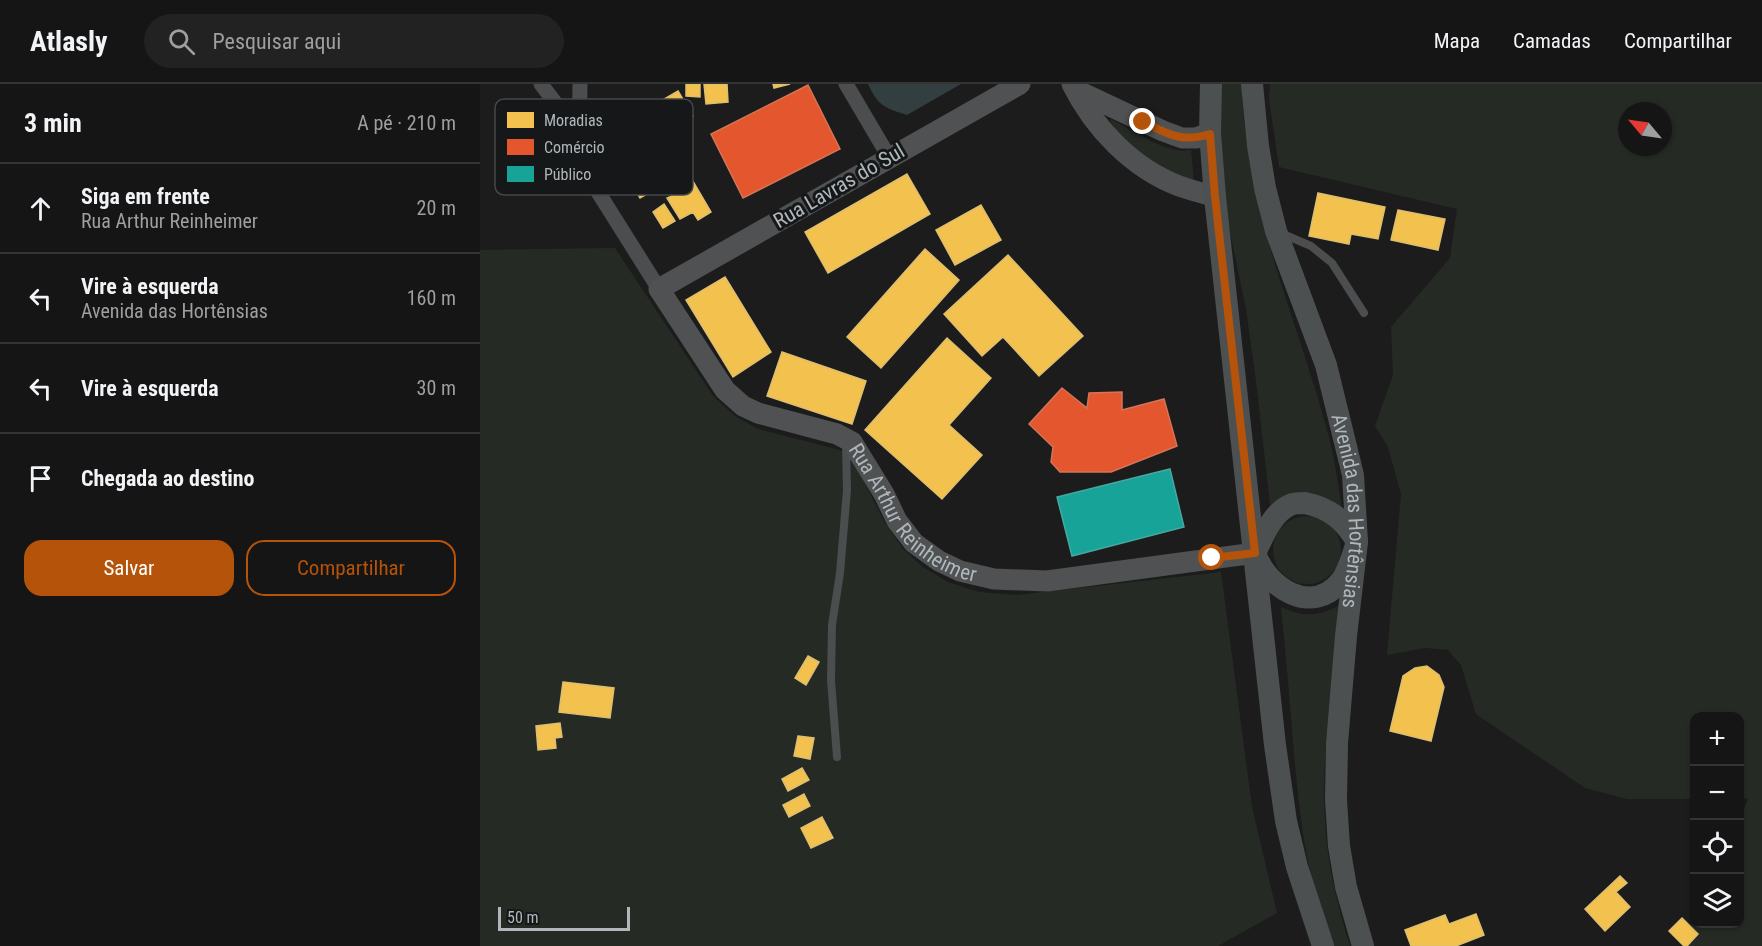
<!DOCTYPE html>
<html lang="pt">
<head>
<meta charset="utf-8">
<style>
  :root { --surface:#151515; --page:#222; --text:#f1f3f6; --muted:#9d9fa0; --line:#343434; --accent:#b45309 }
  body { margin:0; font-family:"Roboto Condensed",sans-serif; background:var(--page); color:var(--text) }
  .controls { position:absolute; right:18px; bottom:18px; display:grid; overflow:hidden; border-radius:12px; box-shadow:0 2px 4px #0004 }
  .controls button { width:54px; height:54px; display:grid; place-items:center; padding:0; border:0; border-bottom:2px solid var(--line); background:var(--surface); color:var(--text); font:30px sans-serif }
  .compass { position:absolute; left:1138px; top:18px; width:54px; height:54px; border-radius:50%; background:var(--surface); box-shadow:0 2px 4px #0004; rotate:299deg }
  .scale { position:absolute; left:18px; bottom:15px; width:132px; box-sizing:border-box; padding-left:6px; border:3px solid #afb7bb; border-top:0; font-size:16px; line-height:21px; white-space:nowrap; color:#afb7bb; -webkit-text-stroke:4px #161718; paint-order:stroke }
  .stop { position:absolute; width:18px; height:18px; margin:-14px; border:4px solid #b45309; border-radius:50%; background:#fff }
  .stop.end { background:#b45309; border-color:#fff; box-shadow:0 2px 6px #0008 }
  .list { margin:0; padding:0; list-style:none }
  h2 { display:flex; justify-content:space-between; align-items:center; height:78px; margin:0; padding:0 24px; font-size:26px }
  h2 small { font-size:20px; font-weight:400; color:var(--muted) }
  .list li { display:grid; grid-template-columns:39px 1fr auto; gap:18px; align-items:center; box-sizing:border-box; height:90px; padding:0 24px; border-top:2px solid var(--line) }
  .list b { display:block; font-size:22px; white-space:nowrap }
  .list p { margin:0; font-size:20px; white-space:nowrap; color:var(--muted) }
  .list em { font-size:20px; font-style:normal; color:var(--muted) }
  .actions { display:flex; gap:12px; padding:18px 24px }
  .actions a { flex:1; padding:14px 0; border:2px solid var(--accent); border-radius:18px; text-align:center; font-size:21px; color:var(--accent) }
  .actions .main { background:var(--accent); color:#fff }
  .icon { flex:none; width:33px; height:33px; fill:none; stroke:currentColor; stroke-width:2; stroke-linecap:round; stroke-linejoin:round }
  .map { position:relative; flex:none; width:1282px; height:862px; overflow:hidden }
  header { display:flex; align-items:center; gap:36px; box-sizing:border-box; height:84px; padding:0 30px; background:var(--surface); border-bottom:2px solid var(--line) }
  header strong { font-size:28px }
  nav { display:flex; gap:33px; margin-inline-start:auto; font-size:21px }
  .search { width:420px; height:54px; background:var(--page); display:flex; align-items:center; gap:15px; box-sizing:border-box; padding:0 21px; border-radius:33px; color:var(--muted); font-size:22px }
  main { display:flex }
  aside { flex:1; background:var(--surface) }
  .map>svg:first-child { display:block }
  .green { fill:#252b24; fill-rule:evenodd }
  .water { fill:#323e3f }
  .homes { fill:#f2c14e; stroke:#debe6f; stroke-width:1.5 }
  .shops { fill:#e4572e; stroke:#d47458; stroke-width:1.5 }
  .public { fill:#17a398; stroke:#45a9a2; stroke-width:1.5 }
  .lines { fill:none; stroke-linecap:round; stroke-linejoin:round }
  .lane { stroke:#4b4d4e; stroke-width:8 }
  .street { stroke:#4b4d4e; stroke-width:15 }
  .secondary { stroke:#4f5152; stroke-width:21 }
  .primary { stroke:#4d5051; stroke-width:22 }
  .route { stroke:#b45309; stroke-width:8 }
  .labels { text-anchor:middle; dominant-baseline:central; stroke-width:6; stroke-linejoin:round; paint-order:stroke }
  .street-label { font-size:21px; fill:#afb7bb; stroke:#161718 }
  .key { fill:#161718; stroke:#444749; stroke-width:1.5 }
  .key-label { font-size:16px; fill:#afb7bb }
</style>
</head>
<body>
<header>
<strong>Atlasly</strong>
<div class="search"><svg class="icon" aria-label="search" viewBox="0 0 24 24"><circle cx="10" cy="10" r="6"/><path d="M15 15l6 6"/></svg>Pesquisar aqui</div>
<nav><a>Mapa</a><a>Camadas</a><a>Compartilhar</a></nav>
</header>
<main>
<aside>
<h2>3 min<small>A pé · 210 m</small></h2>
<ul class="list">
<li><svg class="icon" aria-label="ahead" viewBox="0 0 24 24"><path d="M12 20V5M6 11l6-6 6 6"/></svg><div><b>Siga em frente</b><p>Rua Arthur Reinheimer</p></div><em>20 m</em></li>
<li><svg class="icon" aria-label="left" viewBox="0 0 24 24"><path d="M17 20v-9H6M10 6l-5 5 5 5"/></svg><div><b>Vire à esquerda</b><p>Avenida das Hortênsias</p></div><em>160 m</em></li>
<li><svg class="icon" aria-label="left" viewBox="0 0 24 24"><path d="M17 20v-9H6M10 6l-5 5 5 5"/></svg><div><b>Vire à esquerda</b></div><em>30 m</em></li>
<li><svg class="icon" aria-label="arrive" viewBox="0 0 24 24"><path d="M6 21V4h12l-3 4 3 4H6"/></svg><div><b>Chegada ao destino</b></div></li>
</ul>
<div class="actions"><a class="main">Salvar</a><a>Compartilhar</a></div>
</aside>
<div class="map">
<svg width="1282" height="862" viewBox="0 0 1282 862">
  <rect width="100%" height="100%" fill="#1c1c1c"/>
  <path class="green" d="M741,0H762C764,123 818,236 849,353C855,376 858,401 862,425L791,429L776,297L766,225L746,129L740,68Z
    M790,0H1282V862H1203L1214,837V840H1260V734L1268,715L1260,714V632H1214V715H1147L1105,704L996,630L981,581L968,566L945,564L907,571L921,410L908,363L895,342L913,291L911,243L970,174L977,125L799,83L789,15ZM1147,27H1183V63H1147Z
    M631,35C652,46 687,71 711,66L714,97L687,88L629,46Z
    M135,164L233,312L255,332L278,345L360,366L373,376L405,439L423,465L443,483L468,498L499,508L537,511L741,488L772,723L797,829L738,862H0V166Z
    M793 466a34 34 0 1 1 68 0a34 34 0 1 1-68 0Z
    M861,521C853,592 841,665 845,736C847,779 857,821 870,862H854C827,801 820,735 814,669C810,620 806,572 801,523C825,534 837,532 861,521Z"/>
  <path class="water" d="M388,0H481L427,31C405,24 398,22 388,0Z"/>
  <path class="homes" d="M206,0H220V13L206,12Z
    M224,0H247L248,18L226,20Z
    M293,0H310L294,4Z
    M198,7L213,32L170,58L155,32Z
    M157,68L178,104L160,114L152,100L139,109L126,86Z
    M427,90L450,130L348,189L325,148Z
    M211,94L231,128L218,136L213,128L200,135L187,114L192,112L189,106Z
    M838,109L905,123L898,155L871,150L869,160L829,152Z
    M184,120L195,137L183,144L173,128Z
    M501,121L521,156L475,181L456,146Z
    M918,126L965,135L958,166L911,156Z
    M445,165L479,196L401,284L367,253Z
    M528,171L603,252L559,292L523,253L502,272L464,230Z
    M245,193L291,268L253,293L206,216Z
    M467,254L511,294L469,341L502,371L462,415L385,346Z
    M302,268L386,297L372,340L287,312Z
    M328,572L339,578L326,601L315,594Z
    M947,582L959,591L964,603L951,657L910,647L923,592L935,584Z
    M83,598L134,604L130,634L79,628Z
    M80,639L82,653L75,654L76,664L58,666L56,642Z
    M318,652L334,654L330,675L314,672Z
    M322,684L329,696L308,707L302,695Z
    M324,710L330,722L309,733L303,721Z
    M342,733L353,754L331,764L321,744Z
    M1140,792L1147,799L1136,808L1150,823L1125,847L1105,825Z
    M996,830L1004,851L976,862H931L925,846L965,831L969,840Z
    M1202,834L1218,850L1207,862H1204L1189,847Z"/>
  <path class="shops" d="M328,1L360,65L263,114L231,50Z
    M582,304L607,324L609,309L642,308V326L684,315L697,362L631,388H580L571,378L573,363L549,340Z"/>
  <path class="public" d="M690,385L704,443L592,472L577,413Z"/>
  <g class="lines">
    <path class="lane" d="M803,150L831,162L852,179L884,229
      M357,673L351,596L352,541L360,489L367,406L366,361"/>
    <path class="street" d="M61,0L83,29L113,100L179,205
      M366,0L409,73
      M99,59L100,0"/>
    <g class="secondary">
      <path id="s1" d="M540,0L179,205L245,306L263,322L278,329L357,350L372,358L404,410L417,437L434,459L459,477L480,487L514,495L567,497L775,469"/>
      <path d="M592,0C614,44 652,84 699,102C710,106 723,109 735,113"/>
      <path d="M596,6L683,47L702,54H716L730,49"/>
    </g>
    <g class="primary">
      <path d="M731,0L730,49L735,113L795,661L806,737L817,783L843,862"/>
      <path id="s2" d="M772,0L778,62L785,104L796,147L846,281L873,391L877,458L866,552L857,659L856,716L859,762L866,803L883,862"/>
      <path d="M825,419C850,424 865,437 877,458C873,470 869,486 861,497C832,533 787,504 775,469C783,453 792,429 810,421C814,419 821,419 825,419Z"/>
    </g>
  </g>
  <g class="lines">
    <path class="route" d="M663,38C688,50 702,59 730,50L735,113L775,469L732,474"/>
  </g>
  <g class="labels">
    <g class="street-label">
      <text transform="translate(359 102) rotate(-30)">Rua Lavras do Sul</text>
      <text stroke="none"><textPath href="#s1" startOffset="772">Rua Arthur Reinheimer</textPath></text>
      <text stroke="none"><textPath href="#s2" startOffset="441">Avenida das Hortênsias</textPath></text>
    </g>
  </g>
  <rect x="15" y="15" width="198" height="96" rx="9" class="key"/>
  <rect x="27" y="28" width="27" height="16" fill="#f2c14e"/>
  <rect x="27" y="55" width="27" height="16" fill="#e4572e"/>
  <rect x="27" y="82" width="27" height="16" fill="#17a398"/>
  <g class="key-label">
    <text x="64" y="42">Moradias</text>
    <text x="64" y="69">Comércio</text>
    <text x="64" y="96">Público</text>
  </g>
</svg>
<div class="controls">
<button>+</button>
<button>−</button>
<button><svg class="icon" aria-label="locate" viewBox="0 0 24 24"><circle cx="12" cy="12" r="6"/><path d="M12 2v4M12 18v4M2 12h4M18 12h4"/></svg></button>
<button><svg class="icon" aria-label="layers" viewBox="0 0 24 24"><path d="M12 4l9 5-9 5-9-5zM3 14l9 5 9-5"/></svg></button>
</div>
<svg class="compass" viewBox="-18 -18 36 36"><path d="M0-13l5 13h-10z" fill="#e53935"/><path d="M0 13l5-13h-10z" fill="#9d9fa0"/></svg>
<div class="scale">50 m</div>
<div class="stop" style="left:732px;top:474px"></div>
<div class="stop end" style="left:663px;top:38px"></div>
</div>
</main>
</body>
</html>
